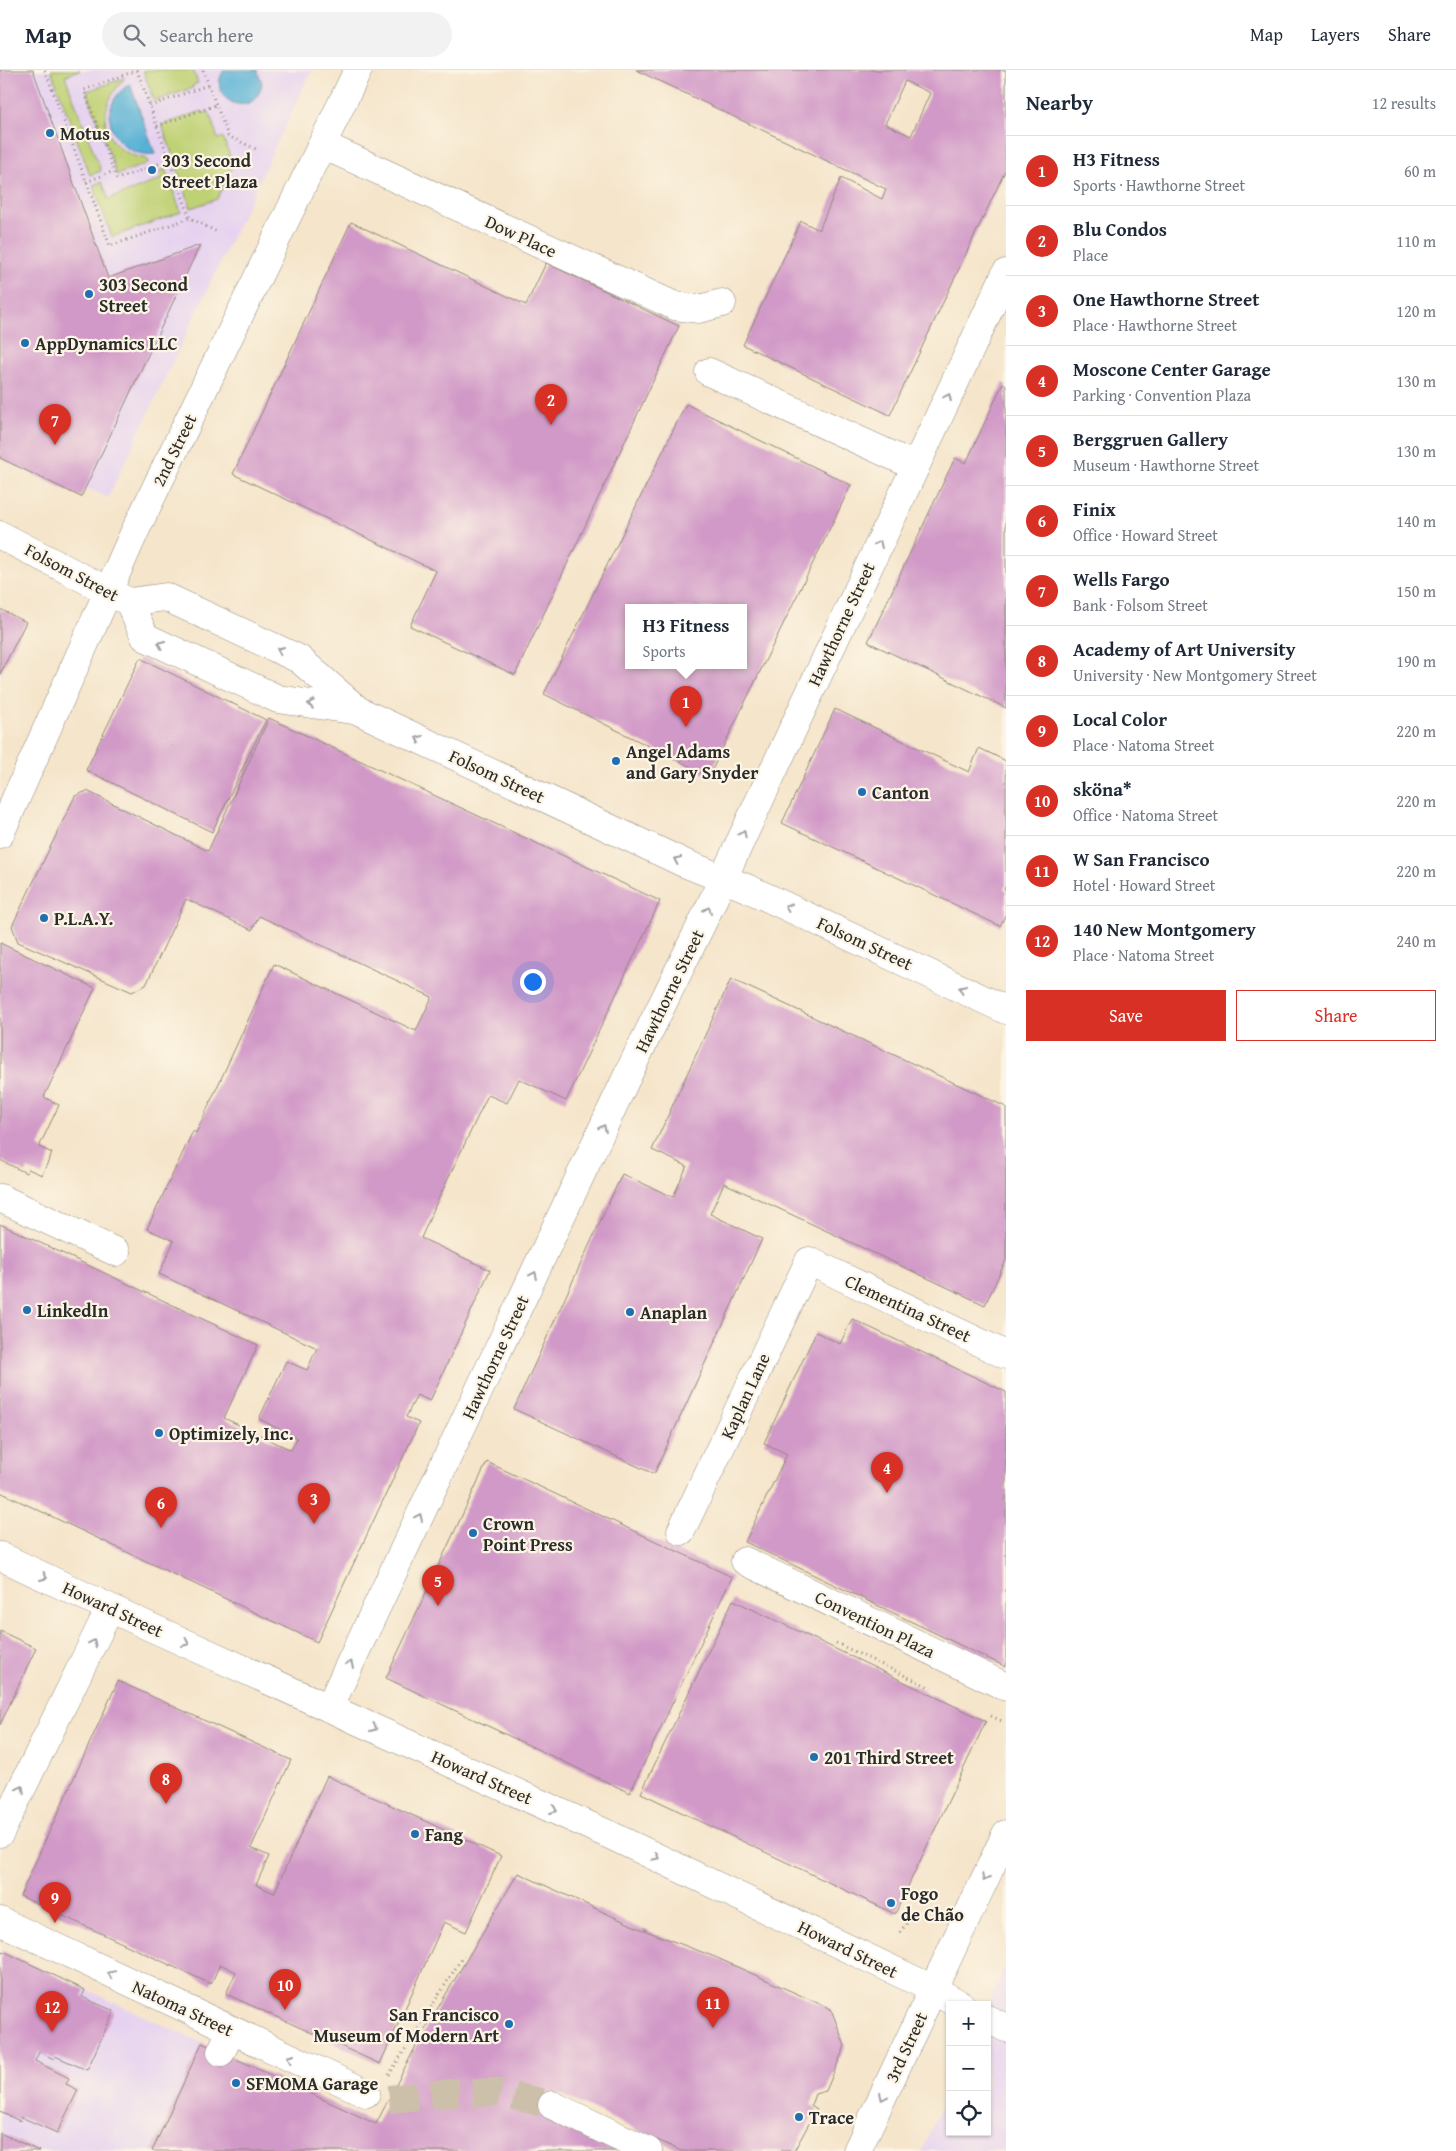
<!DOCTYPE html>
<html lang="en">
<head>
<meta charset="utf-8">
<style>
  :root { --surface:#fff; --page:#f2f2f3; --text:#1f2937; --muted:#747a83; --line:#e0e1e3; --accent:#d93025 }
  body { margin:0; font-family:"Gentium Book Plus",serif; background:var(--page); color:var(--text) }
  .controls { position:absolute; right:15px; bottom:15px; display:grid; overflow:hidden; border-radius:0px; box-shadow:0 1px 4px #0004 }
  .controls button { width:45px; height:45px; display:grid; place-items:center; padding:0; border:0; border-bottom:1px solid var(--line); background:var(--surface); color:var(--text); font:25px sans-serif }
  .you { position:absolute; left:532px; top:911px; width:18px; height:18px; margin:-12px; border:4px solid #fff; border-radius:50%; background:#1a73e8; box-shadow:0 0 0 8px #1a73e833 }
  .badge { display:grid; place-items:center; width:32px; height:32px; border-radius:50%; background:var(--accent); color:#fff; font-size:16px; font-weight:700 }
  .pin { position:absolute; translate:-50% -41px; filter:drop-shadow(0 1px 2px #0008) }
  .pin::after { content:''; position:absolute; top:26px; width:18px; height:15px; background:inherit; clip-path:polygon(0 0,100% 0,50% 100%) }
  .popup { position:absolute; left:625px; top:534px; width:122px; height:65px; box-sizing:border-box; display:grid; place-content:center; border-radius:0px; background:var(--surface); filter:drop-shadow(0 1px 4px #0005); font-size:16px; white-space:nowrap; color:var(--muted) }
  .popup b { font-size:19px; color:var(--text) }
  .popup::after { content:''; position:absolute; left:50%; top:100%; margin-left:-10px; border:10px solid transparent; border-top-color:var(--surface) }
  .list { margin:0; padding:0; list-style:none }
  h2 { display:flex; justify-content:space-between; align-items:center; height:65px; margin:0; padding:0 20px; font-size:21px }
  h2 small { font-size:16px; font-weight:400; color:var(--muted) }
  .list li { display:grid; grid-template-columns:32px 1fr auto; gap:15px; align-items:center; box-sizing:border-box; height:70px; padding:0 20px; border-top:1px solid var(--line) }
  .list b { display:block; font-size:19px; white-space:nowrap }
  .list p { margin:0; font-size:16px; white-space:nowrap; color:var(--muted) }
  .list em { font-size:16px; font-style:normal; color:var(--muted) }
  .actions { display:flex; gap:10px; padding:15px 20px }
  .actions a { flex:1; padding:11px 0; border:1px solid var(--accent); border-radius:0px; text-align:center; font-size:18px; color:var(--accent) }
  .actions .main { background:var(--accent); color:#fff }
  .icon { flex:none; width:28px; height:28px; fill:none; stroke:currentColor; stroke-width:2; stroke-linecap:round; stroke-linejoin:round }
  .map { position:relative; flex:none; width:1006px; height:2081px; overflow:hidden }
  header { display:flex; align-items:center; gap:30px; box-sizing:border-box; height:70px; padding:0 25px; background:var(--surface); border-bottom:1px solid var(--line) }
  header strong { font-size:24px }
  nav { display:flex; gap:28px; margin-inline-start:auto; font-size:18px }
  .search { width:350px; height:45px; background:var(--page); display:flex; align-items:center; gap:12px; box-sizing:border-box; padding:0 18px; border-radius:28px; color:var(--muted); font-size:19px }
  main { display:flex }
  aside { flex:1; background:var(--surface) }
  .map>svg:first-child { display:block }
  .built { fill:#e6d2f0 }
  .green { fill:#bfd174; stroke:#757e50 }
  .water { fill:#57b1d5; stroke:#416e80 }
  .building { fill:#d199c7; fill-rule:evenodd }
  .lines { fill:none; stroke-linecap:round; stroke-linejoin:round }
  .minor-tunnel { stroke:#cdc0ab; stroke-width:28; stroke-dasharray:28 14; stroke-linecap:butt }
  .minor-casing { stroke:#90887b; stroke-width:29 }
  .major-casing { stroke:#90887b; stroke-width:29 }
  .path { stroke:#90887b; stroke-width:3; stroke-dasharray:1 4; stroke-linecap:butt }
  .minor { stroke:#fff; stroke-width:28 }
  .major { stroke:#fff; stroke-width:28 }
  .oneway { stroke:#a0a0a0 }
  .poi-dot { fill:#1f6fb2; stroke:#fcf5e5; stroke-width:2 }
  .labels { text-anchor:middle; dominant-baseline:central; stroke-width:4.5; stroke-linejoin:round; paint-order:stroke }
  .poi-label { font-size:18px; font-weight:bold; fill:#2b2b2b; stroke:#fcf5e5; text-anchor:start }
  .street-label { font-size:18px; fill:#2b2b2b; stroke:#fcf5e5 }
</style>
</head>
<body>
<header>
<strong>Map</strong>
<div class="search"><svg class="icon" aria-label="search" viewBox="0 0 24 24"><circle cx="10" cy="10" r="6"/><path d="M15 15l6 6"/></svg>Search here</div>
<nav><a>Map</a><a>Layers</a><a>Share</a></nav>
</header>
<main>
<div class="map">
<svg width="1006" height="2081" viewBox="0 0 1006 2081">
  <rect width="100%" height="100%" fill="#fcf5e5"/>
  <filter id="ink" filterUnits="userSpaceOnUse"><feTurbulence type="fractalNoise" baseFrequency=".02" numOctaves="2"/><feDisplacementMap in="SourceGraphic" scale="10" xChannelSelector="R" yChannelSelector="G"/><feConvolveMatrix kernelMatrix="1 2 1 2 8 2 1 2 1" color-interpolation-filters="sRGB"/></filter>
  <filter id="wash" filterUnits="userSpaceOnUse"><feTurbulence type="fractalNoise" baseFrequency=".0096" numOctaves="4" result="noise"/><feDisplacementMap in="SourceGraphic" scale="20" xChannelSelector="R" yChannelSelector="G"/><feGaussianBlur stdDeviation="1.12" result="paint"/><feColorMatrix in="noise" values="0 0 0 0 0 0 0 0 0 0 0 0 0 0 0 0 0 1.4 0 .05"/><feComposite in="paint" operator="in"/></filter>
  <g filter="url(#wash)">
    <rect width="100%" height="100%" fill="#f5e5cb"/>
    <path class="built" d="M0,0H312L108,428L0,377Z
      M0,1880L202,1973L152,2081H0Z
      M1006,1895V2081H921L950,2018V2062H987V1936Z"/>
    <path class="green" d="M80,0L65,6L101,101L90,105L51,0Z
      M143,0H193L198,13L193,15V18L154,31Z
      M125,8C93,40 100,81 147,89L148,93L117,105L87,21Z
      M202,41L204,43L209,42L218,69L223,67L233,95L217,129L191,138L162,55Z
      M165,99L181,142L112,167L93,115L102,112L109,129L162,109L159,102Z"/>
    <path class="water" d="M224,0H257L262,13C255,54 204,29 224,0Z
      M130,14L155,83V84C112,89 92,36 130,14Z"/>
    <g id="blocks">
      <path class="building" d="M0,0H33L108,208L200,175L81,427L0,388Z
        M636,0H1006V99L890,345L743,275L801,151L819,160L841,108L882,129L886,119ZM905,11L930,23L911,66L885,54Z
        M351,152L526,235L546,193L679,256L515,605L410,556L436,501L233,404Z
        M1003,313L1006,315V638L868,572L955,388L966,393Z
        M686,334L851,415L709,706L544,624ZM628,538H744V596H628Z
        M0,539L26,552L0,604Z
        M140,588L266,650L212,762L86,700Z
        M835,639L969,702L979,678L1006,691V815L1004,819L1006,820V844L1000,856L782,753Z
        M269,648L660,831L566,1031L519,1009L507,1033L488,1025L436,1134L421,1168L490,1200L430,1331L417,1325L406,1347L419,1353L317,1572L0,1422V1154L258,1275L224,1348L291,1380L297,1368L259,1349L286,1291L307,1300L317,1278L159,1204L174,1171L147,1159L193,1061L196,1063L274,894L416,961L432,927L259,846L252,860L186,829L146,915L132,922L18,872L12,856L75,726L87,721L208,781Z
        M0,873L95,918L44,1027L59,1035L39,1077L52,1083L42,1105L28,1099L26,1103L0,1090Z
        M731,909L1006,1037V1190L985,1235L724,1113L710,1144L762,1169L654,1404L514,1339L622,1104L673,1127L687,1096L652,1080Z
        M852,1249L1006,1322V1597L745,1472L787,1384L764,1373L816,1262L840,1274Z
        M487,1392L732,1507L630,1723L386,1608Z
        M733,1530L986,1651L895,1844L641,1723Z
        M0,1561L36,1578L0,1655Z
        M118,1611L291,1690L251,1778L269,1786L256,1815L274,1823L327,1706L501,1786L466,1862L444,1852L380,1994L226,1924L236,1902L220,1894L211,1914L20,1826Z
        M518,1803L636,1857L715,1887L831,1939L845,1976L826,2021L815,2024L811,2035L817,2039L794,2081H681L558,2023L546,2048L616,2081H152L202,1973L376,2054L420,1968Z
        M3,1881L85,1920L82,1927L114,1941L87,2000L55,1986L54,1989L39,1982L35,1991L69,2008L66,2014L78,2020L57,2063L21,2047L20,2051L0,2042V1888Z
        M0,2063L39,2081H0Z"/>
    </g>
  </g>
  <g filter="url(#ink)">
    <use href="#blocks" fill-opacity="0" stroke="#90887b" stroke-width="1"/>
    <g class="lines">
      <path class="minor-tunnel" d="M389,2029L450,2023L498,2022L552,2035"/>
      <g class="minor-casing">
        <path id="minor" d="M323,75L675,236L699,239L722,233
          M709,302L915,396
          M0,764L135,461L358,0
          M0,1128L116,1182
          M681,1461L809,1191L1006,1285
          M745,1491L1006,1617
          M329,1638L633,994L705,847L1006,203
          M0,1851L366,2023
          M221,1982L231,1961
          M552,2035L648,2081"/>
      </g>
      <g class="major-casing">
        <path id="major" d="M0,465L129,532L166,527L299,589L359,641L684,793L749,819L1006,940
          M129,532L145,567L278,629L359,641
          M0,1486L148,1556L612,1766L933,1919L961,1935
          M0,1763L110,1538
          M987,1949L1006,1958
          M857,2081L1006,1764"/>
      </g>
      <path class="path" d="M45,0L110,176L190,148L217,162
        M137,0L84,20L117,109L169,90
        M137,0L190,148
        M203,0L228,66L256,79
        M150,36L208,15
        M157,56L216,35
        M86,112L114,101
        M836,1573L931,1618
        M991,1646L1002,1651
        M645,1859L647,1856
        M900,1862L911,1848
        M389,2005L463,1886"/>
      <use href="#minor" class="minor"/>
      <use href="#major" class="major"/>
    </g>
    <defs><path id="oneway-chevron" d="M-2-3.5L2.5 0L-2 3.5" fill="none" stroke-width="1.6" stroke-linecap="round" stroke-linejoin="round" transform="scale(1.25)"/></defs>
    <g class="oneway">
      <use href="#oneway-chevron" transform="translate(948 327) rotate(-65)"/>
      <use href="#oneway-chevron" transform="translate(879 474) rotate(-65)"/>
      <use href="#oneway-chevron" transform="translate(161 574) rotate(-155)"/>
      <use href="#oneway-chevron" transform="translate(280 580) rotate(-155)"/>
      <use href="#oneway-chevron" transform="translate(311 634) rotate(-171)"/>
      <use href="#oneway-chevron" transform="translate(419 669) rotate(-155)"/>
      <use href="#oneway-chevron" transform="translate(743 764) rotate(-65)"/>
      <use href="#oneway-chevron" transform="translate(677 790) rotate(-155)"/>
      <use href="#oneway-chevron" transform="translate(788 837) rotate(-155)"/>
      <use href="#oneway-chevron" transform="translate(708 840) rotate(-66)"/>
      <use href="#oneway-chevron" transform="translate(962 919) rotate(-155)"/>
      <use href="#oneway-chevron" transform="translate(603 1058) rotate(-65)"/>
      <use href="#oneway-chevron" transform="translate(534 1205) rotate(-65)"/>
      <use href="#oneway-chevron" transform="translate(419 1447) rotate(-65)"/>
      <use href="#oneway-chevron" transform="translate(44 1507) rotate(25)"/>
      <use href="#oneway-chevron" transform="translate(93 1573) rotate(-64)"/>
      <use href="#oneway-chevron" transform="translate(186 1573) rotate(25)"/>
      <use href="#oneway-chevron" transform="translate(350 1594) rotate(-65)"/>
      <use href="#oneway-chevron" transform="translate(374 1658) rotate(24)"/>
      <use href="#oneway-chevron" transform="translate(21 1719) rotate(-64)"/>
      <use href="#oneway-chevron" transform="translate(554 1740) rotate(24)"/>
      <use href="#oneway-chevron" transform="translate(656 1787) rotate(26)"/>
      <use href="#oneway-chevron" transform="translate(985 1808) rotate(115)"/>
      <use href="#oneway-chevron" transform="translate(111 1904) rotate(-154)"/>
      <use href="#oneway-chevron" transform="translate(290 1988) rotate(-155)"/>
      <use href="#oneway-chevron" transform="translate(883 2027) rotate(115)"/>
    </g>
  </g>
  <g class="poi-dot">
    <circle cx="50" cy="63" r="5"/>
    <circle cx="152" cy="100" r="5"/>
    <circle cx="89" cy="224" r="5"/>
    <circle cx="25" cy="273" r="5"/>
    <circle cx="616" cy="691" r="5"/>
    <circle cx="862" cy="722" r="5"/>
    <circle cx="44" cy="848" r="5"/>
    <circle cx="27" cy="1240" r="5"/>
    <circle cx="630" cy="1242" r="5"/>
    <circle cx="159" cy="1363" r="5"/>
    <circle cx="473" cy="1463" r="5"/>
    <circle cx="814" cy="1687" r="5"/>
    <circle cx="415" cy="1764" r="5"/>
    <circle cx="891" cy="1833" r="5"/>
    <circle cx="509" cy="1954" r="5"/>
    <circle cx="236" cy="2013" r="5"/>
    <circle cx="799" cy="2047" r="5"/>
  </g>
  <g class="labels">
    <g class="poi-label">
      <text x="60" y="63">Motus</text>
      <text x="162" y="90">303 Second<tspan x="162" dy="21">Street Plaza</tspan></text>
      <text x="99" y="214">303 Second<tspan x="99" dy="21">Street</tspan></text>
      <text x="35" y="273">AppDynamics LLC</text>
      <text x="626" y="681">Angel Adams<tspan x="626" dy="21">and Gary Snyder</tspan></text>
      <text x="872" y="722">Canton</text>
      <text x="54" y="848">P.L.A.Y.</text>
      <text x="37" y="1240">LinkedIn</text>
      <text x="640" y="1242">Anaplan</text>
      <text x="169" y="1363">Optimizely, Inc.</text>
      <text x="483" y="1453">Crown<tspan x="483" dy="21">Point Press</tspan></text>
      <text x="824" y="1687">201 Third Street</text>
      <text x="425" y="1764">Fang</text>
      <text x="901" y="1823">Fogo<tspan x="901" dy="21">de Chão</tspan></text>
      <text x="499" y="1944" text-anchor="end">San Francisco<tspan x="499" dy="21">Museum of Modern Art</tspan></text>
      <text x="246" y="2013">SFMOMA Garage</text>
      <text x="809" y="2047">Trace</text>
    </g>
    <g class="street-label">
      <text transform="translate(521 166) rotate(25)">Dow Place</text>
      <text transform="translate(174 380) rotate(-64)">2nd Street</text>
      <text transform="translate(72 502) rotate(28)">Folsom Street</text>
      <text transform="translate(841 554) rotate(-65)">Hawthorne Street</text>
      <text transform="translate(497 706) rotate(25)">Folsom Street</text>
      <text transform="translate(865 873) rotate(25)">Folsom Street</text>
      <text transform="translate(669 921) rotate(-64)">Hawthorne Street</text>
      <text transform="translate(908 1238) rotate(25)">Clementina Street</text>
      <text transform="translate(495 1287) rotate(-65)">Hawthorne Street</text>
      <text transform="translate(745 1326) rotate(-65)">Kaplan Lane</text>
      <text transform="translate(113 1539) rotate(25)">Howard Street</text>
      <text transform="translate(875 1554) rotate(26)">Convention Plaza</text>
      <text transform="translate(482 1707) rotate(24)">Howard Street</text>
      <text transform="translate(848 1879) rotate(26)">Howard Street</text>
      <text transform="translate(183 1938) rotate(25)">Natoma Street</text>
      <text transform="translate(906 1977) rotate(-65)">3rd Street</text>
    </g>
  </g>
</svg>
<div class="controls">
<button>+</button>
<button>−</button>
<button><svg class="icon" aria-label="locate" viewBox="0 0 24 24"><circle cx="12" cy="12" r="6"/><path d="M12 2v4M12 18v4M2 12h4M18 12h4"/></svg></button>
</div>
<div class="you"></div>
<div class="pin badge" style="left:686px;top:657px">1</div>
<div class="popup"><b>H3 Fitness</b>Sports</div>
<div class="pin badge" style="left:551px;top:355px">2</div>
<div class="pin badge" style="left:314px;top:1454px">3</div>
<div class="pin badge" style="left:887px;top:1423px">4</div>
<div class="pin badge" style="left:438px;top:1536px">5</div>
<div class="pin badge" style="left:161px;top:1458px">6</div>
<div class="pin badge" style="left:55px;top:375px">7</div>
<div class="pin badge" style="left:166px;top:1734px">8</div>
<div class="pin badge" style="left:55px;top:1853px">9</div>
<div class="pin badge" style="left:285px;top:1940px">10</div>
<div class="pin badge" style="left:713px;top:1958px">11</div>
<div class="pin badge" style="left:52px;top:1962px">12</div>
</div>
<aside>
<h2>Nearby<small>12 results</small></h2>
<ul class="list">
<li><span class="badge">1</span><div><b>H3 Fitness</b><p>Sports · Hawthorne Street</p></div><em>60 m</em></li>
<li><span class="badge">2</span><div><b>Blu Condos</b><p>Place</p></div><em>110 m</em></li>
<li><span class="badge">3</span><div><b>One Hawthorne Street</b><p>Place · Hawthorne Street</p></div><em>120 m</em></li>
<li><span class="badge">4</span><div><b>Moscone Center Garage</b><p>Parking · Convention Plaza</p></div><em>130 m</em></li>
<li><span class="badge">5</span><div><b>Berggruen Gallery</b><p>Museum · Hawthorne Street</p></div><em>130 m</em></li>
<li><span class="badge">6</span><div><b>Finix</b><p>Office · Howard Street</p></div><em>140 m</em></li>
<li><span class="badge">7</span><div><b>Wells Fargo</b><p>Bank · Folsom Street</p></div><em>150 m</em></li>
<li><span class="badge">8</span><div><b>Academy of Art University</b><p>University · New Montgomery Street</p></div><em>190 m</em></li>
<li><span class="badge">9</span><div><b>Local Color</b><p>Place · Natoma Street</p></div><em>220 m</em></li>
<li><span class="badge">10</span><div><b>sköna*</b><p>Office · Natoma Street</p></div><em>220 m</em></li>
<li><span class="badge">11</span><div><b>W San Francisco</b><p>Hotel · Howard Street</p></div><em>220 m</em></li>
<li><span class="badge">12</span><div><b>140 New Montgomery</b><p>Place · Natoma Street</p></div><em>240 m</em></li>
</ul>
<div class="actions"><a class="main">Save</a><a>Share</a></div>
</aside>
</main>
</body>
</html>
